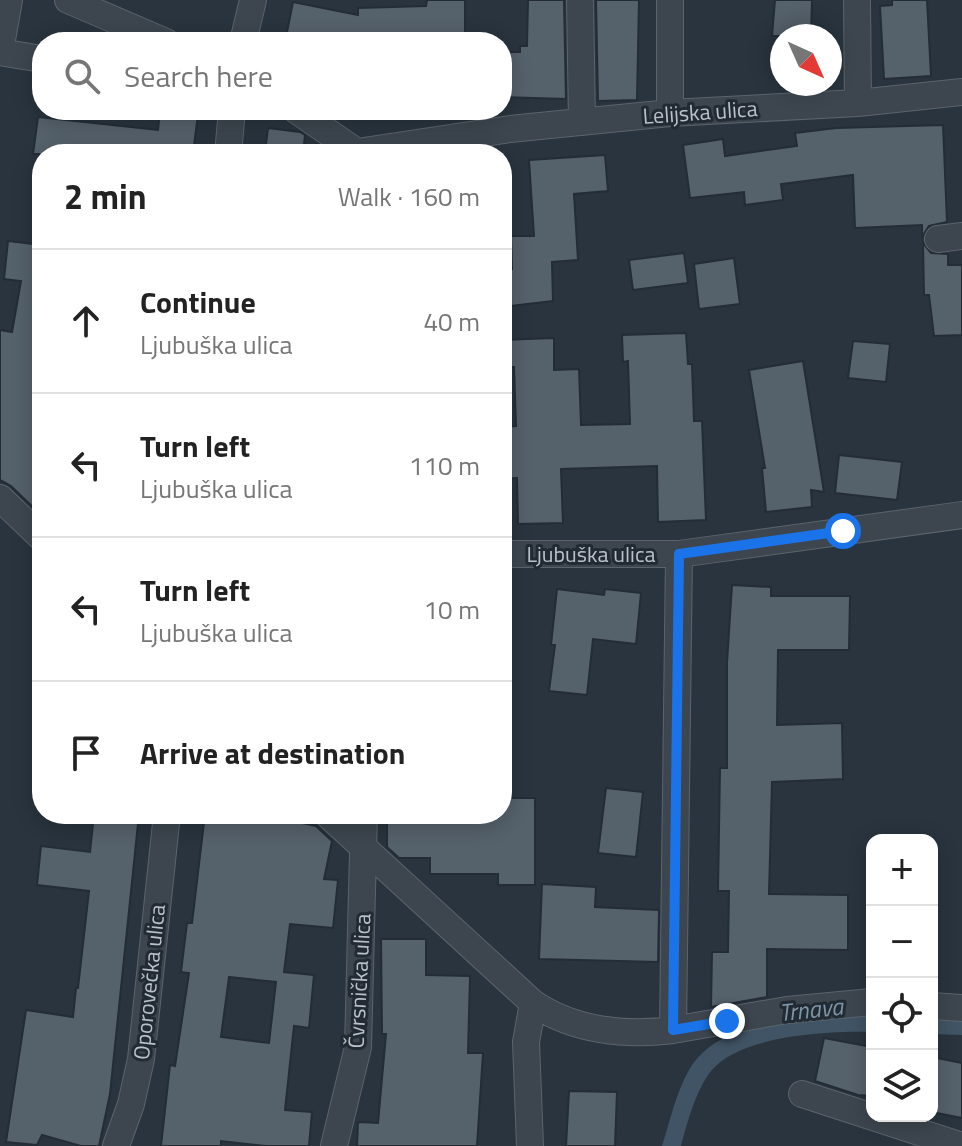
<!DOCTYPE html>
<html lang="en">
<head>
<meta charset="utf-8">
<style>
  :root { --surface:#fff; --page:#f2f2f2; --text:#222; --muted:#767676; --line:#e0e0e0 }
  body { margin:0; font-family:"Titillium Web",sans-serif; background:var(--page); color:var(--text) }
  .controls { position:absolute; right:24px; bottom:24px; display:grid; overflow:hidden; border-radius:16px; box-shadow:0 4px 20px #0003 }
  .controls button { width:72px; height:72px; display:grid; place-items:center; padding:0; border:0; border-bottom:2px solid var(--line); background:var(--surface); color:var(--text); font:40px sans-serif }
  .compass { position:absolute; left:770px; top:24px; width:72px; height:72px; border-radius:50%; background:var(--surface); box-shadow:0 4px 20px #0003; rotate:135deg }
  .stop { position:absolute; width:24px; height:24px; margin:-18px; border:6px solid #1a73e8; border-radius:50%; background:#fff }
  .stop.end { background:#1a73e8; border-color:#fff; box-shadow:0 2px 8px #0008 }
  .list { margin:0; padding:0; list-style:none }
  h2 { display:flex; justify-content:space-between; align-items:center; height:104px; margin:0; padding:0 32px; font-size:34px }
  h2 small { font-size:26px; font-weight:400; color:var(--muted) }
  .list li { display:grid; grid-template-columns:52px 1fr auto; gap:24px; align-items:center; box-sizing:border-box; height:144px; padding:0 32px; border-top:2px solid var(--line) }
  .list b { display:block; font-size:30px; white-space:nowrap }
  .list p { margin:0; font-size:26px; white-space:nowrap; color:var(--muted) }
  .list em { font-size:26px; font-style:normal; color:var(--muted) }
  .icon { flex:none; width:44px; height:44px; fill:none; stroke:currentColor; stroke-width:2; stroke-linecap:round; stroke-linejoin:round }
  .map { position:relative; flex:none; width:962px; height:1146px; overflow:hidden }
  .search { position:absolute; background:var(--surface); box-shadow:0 4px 20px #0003; left:32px; top:32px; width:480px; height:88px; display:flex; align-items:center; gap:20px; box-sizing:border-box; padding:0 28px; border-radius:32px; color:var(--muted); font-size:30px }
  .panel { position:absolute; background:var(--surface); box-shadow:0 4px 20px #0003; left:32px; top:144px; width:480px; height:680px; border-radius:32px }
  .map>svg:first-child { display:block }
  .water { fill:#415465 }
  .building { fill:#55616b; stroke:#242d36; stroke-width:2; fill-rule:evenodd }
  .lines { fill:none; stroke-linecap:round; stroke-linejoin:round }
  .street-casing { stroke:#5b646c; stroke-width:28 }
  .street { stroke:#3d464f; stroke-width:26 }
  .route { stroke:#1a73e8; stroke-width:10 }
  .labels { text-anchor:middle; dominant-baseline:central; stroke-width:6; stroke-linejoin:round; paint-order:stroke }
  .street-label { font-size:22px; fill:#bac1c9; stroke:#222b34 }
  .water-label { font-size:24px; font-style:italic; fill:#7e95a8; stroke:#222b34 }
</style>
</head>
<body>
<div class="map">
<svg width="962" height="1146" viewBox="0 0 962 1146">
  <rect width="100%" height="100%" fill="#29343e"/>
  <path class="water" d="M872,1013V1032C829,1031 740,1035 711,1071C696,1090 687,1123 681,1146H662C670,1121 676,1093 689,1070C721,1014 816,1018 872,1013Z
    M932,1015L962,1016V1035L932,1034Z"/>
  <path class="building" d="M427,0H465V42H285L293,2L358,15V8L426,6Z
    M528,0H564L566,99L502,97V52H520V46H527Z
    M596,0H639L637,100L598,101Z
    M775,0H812L811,36H772Z
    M892,0H927L931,76L884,79L880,6L892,5Z
    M160,110L198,114L193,154H132L82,149L81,154H33L38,117L158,130Z
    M943,125L947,222L929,226L922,237V225L855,228L853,175L781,184L783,200L745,205L744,192L690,198L683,145L723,139L725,156L797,146L795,133L836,128Z
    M268,128L300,132L305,135L303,154L265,152Z
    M605,155L608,191L574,194L578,260L552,262L553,301L502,307V269H512L511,236H534L529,160Z
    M8,241L42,245L39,301H42V477L38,512L11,486L0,480V330L12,332L21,281L4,279Z
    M923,243L931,253L948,254V265H962V335L934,336L929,295H924Z
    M684,253L688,283L633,290L629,260Z
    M734,258L740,304L699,309L694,264Z
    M686,333L688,364H692L694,421H702L706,520L658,522L657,466L561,469L563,523L518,524L517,478L502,479V427L516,426L514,367H502V340L554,338V370L579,369L581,425L630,424L628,361L623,362L622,335Z
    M853,341L890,344L886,382L848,378Z
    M803,361L824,492L811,490L812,507L766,512L762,468H765L749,370Z
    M839,455L902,462L897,500L835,493Z
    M732,585L771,587V596H850L849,650H778L777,725L842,723L843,779L772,782L769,894L848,895V950L767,949V997L711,1007L712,952H728L729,891H718L720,768H727V663Z
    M557,589L604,595L605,589L641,593L636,644L593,639L587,695L549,691L555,645H551Z
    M606,788L643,792L636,857L598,853Z
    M502,798H535V885H498V874H430V858H399L387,847V814H426V818H498V814H502Z
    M94,814H139L110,1094L99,1146H81L42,1135L37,1145L6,1142L26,1010L73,1017L76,988H78L89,891L37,885L41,846L90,852Z
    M205,814L284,819L316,826L332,841L324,879L338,880L333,928L290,924L284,972L314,975L309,1028L294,1026L285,1110L312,1112L309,1146H266L221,1141V1146H161L170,1065L175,1066L189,973L181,972L187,923H192ZM229,977L276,982L269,1043L221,1037Z
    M542,884L596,887L595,907L659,910L658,962L539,959Z
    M381,939H426V975L470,976L468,1053H483L477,1146H357L358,1122L378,1123L386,1034H382Z
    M824,1038L872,1047V1096L858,1095L815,1081Z
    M932,1057L962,1063V1118L932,1112Z
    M569,1091L617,1092L615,1146H566Z"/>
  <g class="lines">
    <g class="street-casing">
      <path id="street" d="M68,0L166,42
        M580,0L582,122
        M857,0L858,103
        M243,42L253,0
        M0,51L9,0
        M0,52L42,59
        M296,110L357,152L510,129L670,113L858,103L962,92
        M670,113V0
        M228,154L232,110
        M938,239L962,236
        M0,498L42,538
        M502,554H679L962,515
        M679,554L673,1030L787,1010L872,1002
        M327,814L533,1003
        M932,1006L962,1008
        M802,1094L962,1146
        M116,1146L131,1104L141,1059L167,814
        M334,1146L358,1047L364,814
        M530,1146L526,1042L533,1003C574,1031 626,1036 673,1030"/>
    </g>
    <use href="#street" class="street"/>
  </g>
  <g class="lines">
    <path class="route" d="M727,1021L673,1030L679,554L843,531"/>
  </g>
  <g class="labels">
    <g class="street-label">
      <text transform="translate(700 112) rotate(-4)">Lelijska ulica</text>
      <text x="591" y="554">Ljubuška ulica</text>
      <text transform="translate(359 981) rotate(-87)">Čvrsnička ulica</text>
      <text transform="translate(149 982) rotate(-84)">Oporovečka ulica</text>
    </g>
    <g class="water-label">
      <text transform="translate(811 1009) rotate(-6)">Trnava</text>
    </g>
  </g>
</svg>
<div class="controls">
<button>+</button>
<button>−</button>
<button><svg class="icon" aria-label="locate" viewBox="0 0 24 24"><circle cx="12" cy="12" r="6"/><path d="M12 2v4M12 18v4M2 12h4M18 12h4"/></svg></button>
<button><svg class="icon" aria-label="layers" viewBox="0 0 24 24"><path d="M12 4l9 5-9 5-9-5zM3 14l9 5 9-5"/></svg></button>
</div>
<svg class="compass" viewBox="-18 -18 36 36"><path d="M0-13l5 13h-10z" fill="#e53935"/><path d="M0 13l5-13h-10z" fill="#767676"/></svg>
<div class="stop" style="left:843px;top:531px"></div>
<div class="stop end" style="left:727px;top:1021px"></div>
<div class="search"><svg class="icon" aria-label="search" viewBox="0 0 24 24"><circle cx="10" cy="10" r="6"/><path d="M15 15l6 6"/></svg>Search here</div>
<section class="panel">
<h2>2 min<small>Walk · 160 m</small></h2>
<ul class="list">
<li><svg class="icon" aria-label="ahead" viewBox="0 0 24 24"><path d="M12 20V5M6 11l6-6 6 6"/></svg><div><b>Continue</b><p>Ljubuška ulica</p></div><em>40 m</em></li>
<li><svg class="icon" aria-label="left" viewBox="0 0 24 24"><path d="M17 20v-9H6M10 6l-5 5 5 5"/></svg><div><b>Turn left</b><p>Ljubuška ulica</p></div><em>110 m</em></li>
<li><svg class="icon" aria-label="left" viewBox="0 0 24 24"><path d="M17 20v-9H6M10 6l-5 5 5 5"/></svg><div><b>Turn left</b><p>Ljubuška ulica</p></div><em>10 m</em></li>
<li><svg class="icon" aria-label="arrive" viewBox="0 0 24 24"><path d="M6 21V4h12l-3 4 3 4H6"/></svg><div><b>Arrive at destination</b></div></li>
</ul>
</section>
</div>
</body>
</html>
